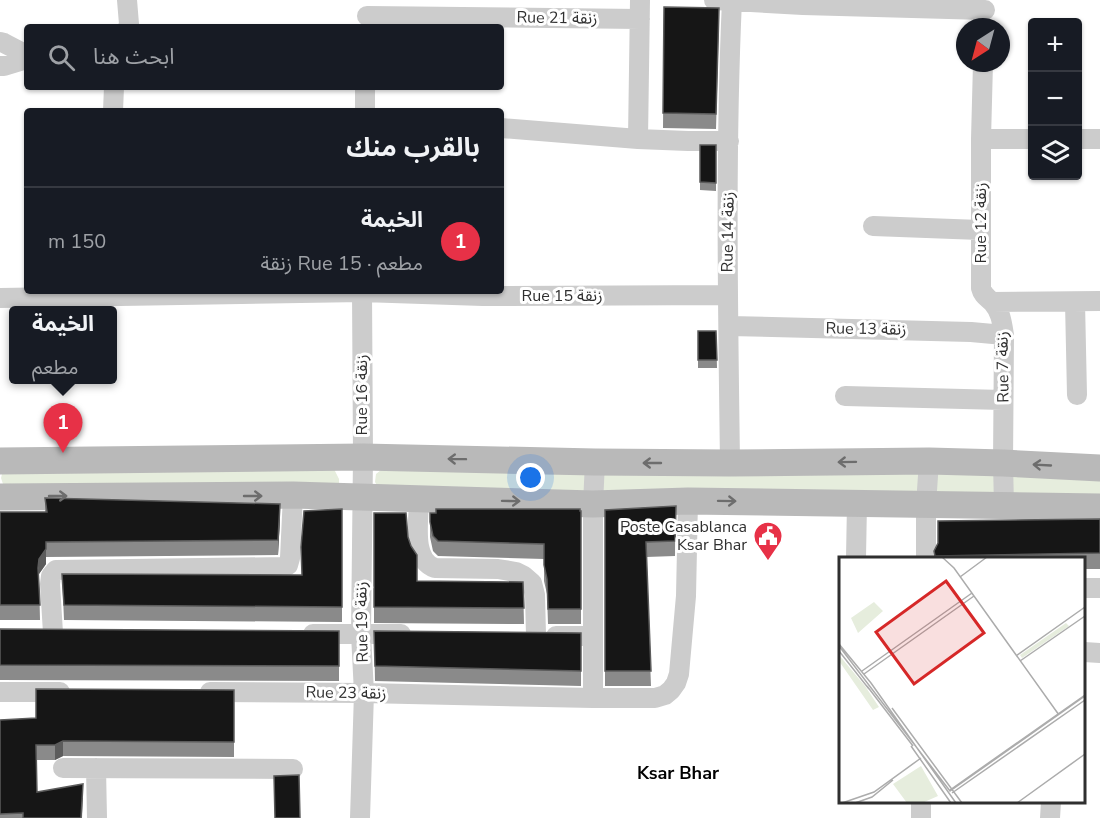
<!DOCTYPE html>
<html lang="ar">
<head>
<meta charset="utf-8">
<style>
  :root { --surface:#171b24; --page:#20242c; --text:#f1f3f6; --muted:#9ea1a6; --line:#363941; --accent:#e73147 }
  body { margin:0; font-family:"Nunito Sans","Noto Sans Arabic",sans-serif; background:var(--page); color:var(--text); direction:rtl }
  .controls { position:absolute; right:18px; top:18px; display:grid; overflow:hidden; border-radius:6px; box-shadow:0 2px 4px #0004 }
  .controls button { width:54px; height:54px; display:grid; place-items:center; padding:0; border:0; border-bottom:2px solid var(--line); background:var(--surface); color:var(--text); font:30px sans-serif }
  .compass { position:absolute; left:956px; top:18px; width:54px; height:54px; border-radius:50%; background:var(--surface); box-shadow:0 2px 4px #0004; rotate:216deg }
  .you { position:absolute; left:531px; top:478px; width:21px; height:21px; margin:-15px; border:4px solid #fff; border-radius:50%; background:#1a73e8; box-shadow:0 0 0 9px #1a73e833 }
  .badge { display:grid; place-items:center; width:39px; height:39px; border-radius:50%; background:var(--accent); color:#fff; font-size:20px; font-weight:700 }
  .pin { position:absolute; translate:-50% -50px; filter:drop-shadow(0 2px 3px #0008) }
  .pin::after { content:''; position:absolute; top:32px; width:21px; height:18px; background:inherit; clip-path:polygon(0 0,100% 0,50% 100%) }
  .popup { position:absolute; left:9px; top:306px; width:108px; height:78px; box-sizing:border-box; display:grid; place-content:center; border-radius:6px; background:var(--surface); filter:drop-shadow(0 2px 4px #0005); font-size:20px; white-space:nowrap; color:var(--muted) }
  .popup b { font-size:22px; color:var(--text) }
  .popup::after { content:''; position:absolute; left:50%; top:100%; margin-left:-12px; border:12px solid transparent; border-top-color:var(--surface) }
  .list { margin:0; padding:0; list-style:none }
  h2 { display:flex; justify-content:space-between; align-items:center; height:78px; margin:0; padding:0 24px; font-size:26px }
  h2 small { font-size:20px; font-weight:400; color:var(--muted) }
  .list li { display:grid; grid-template-columns:39px 1fr auto; gap:18px; align-items:center; box-sizing:border-box; height:108px; padding:0 24px; border-top:2px solid var(--line) }
  .list b { display:block; font-size:22px; white-space:nowrap }
  .list p { margin:0; font-size:20px; white-space:nowrap; color:var(--muted) }
  .list em { font-size:20px; font-style:normal; color:var(--muted) }
  .icon { flex:none; width:33px; height:33px; fill:none; stroke:currentColor; stroke-width:2; stroke-linecap:round; stroke-linejoin:round }
  .map { position:relative; flex:none; width:1100px; height:818px; overflow:hidden; direction:ltr }
  .search { position:absolute; background:var(--surface); box-shadow:0 2px 4px #0004; left:24px; top:24px; width:480px; height:66px; display:flex; align-items:center; gap:15px; box-sizing:border-box; padding:0 21px; border-radius:6px; color:var(--muted); font-size:22px }
  .panel { position:absolute; background:var(--surface); box-shadow:0 2px 4px #0004; left:24px; top:108px; width:480px; height:186px; border-radius:6px; direction:rtl }
  .map>svg:first-child { display:block }
  .green { fill:#e6eddd }
  .lines { fill:none; stroke-linecap:round; stroke-linejoin:round }
  .street { stroke:#ccc; stroke-width:20 }
  .secondary { stroke:#b9b9b9; stroke-width:27 }
  .wall { fill:#8a8a8a }
  .shaded-wall { fill:#5c5c5c }
  .building { fill:#161616; stroke:#5c5c5c; stroke-width:1.5 }
  .oneway { stroke:#6d6d6d }
  .labels { text-anchor:middle; dominant-baseline:central; stroke-width:6; stroke-linejoin:round; paint-order:stroke }
  .street-label { font-size:16px; fill:#2f2f2f; stroke:#fff }
  .poi-label { font-size:16px; fill:#2f2f2f; stroke:#fff; text-anchor:end }
  .neighbourhood-label { font-size:18px; font-weight:bold; fill:#000; stroke:#fff }
  .inset-road { fill:none; stroke:#acacac; stroke-width:1.5 }
  .view { fill:#d62828; fill-opacity:0.15; stroke:#d62828; stroke-width:3 }
  .inset-edge { fill:none; stroke:#2f2f2f; stroke-width:3 }
</style>
</head>
<body>
<div class="map">
<svg width="1100" height="818" viewBox="0 0 1100 818">
  <rect width="100%" height="100%" fill="#fff"/>
  <path class="green" d="M334,469L339,479V485L3,484L1,478L2,474Z
    M381,470L1100,475V503L378,487L375,482L376,474Z"/>
  <g class="lines">
    <path class="street" d="M127,0L129,24L128,27
      M714,0L803,5L985,10
      M367,16L640,19
      M0,42L4,43L27,55
      M983,63L981,139V288C983,296 987,297 993,303C1001,312 1002,323 1004,335L1003,463L1004,506
      M0,66H4L27,59
      M113,111L114,87
      M365,111V87
      M501,128L638,139L688,141H729
      M638,139L640,0
      M981,139H1032
      M1078,139H1100
      M873,226L980,230
      M0,298L362,292L483,296L728,295
      M992,302L1100,301
      M1075,302L1077,395
      M729,326L971,332L1004,335
      M845,396L1003,400
      M730,463C728,309 725,154 732,0
      M419,499C419,520 411,560 435,568L498,569L516,572L524,576L532,583L535,595L536,635
      M856,558L857,503
      M926,558V505L929,461
      M1084,588H1100
      M53,633L50,584L51,576L56,570L284,567L288,565L290,558L293,495
      M313,634H401
      M556,636H592
      M1084,652L1100,653
      M0,692H60
      M210,692L364,693L593,698H655L665,695L671,690L676,683L679,674L686,596L688,501
      M593,698V504L595,462
      M63,768L293,769
      M96,768L97,818
      M921,802V818
      M360,818L364,693L361,634L363,457L362,291
      M1050,818L1051,802"/>
    <path class="secondary" d="M0,461L363,457L595,462L730,463L929,461L1003,463L1100,468
      M0,497L293,495L593,504L688,501L1100,507"/>
  </g>
  <path class="wall" d="M664,7L719,23L716,129L663,128Z
    M700,145H716V191L700,190Z
    M698,331H716L717,368H698Z
    M45,498L280,519L278,555L46,557V564L39,574V578L40,620H0V512H45Z
    M676,506L675,556L646,557L651,686H605V510Z
    M342,509V622L64,620L62,574L301,575Z
    M581,511V624H548L547,594L544,581V559L438,556L433,551L430,537V513Z
    M374,513L408,537L417,581L523,582L524,624L374,623Z
    M1100,519V569H1083V558H935L934,551Z
    M0,629L339,631V681L0,680Z
    M374,631L581,633V686L375,681Z
    M234,690V757L63,756L55,760H36L37,792L83,798L82,818H0V720L36,718Z"/>
  <path class="shaded-wall" d="M280,504V519L278,555V540Z
    M46,549V564L39,574L38,583L39,559Z
    M63,741V756L55,760V745Z"/>
  <path class="building" d="M664,7L719,8L716,114L663,113Z
    M700,145H716V183L700,182Z
    M698,331H716L717,360H698Z
    M45,498L280,504L278,540L46,542V549L39,559L38,568L40,605H0V512H47Z
    M676,506L675,541L646,542L651,671H605V510Z
    M342,509V607L64,605L62,574L302,575L301,547L304,511Z
    M436,509H580V511H581V609H548L547,579L544,565V544L438,541L433,536L430,522V513H436Z
    M374,513H406L408,537L411,546L417,555V581L523,582L524,608L374,607Z
    M1100,519V553L935,556L934,551L938,543V521Z
    M0,629L339,631V666L0,665Z
    M374,631L581,633V671L375,666Z
    M36,689L234,690V742L63,741L55,745H36L37,792L83,784L81,818H23V813L0,814V720L36,718Z
    M299,775L300,818H275L274,776Z"/>
  <defs><path id="oneway-shaft" d="M-6 0H5M1.5-3L5.5 0L1.5 3" fill="none" stroke-width="1.6" stroke-linecap="round" stroke-linejoin="round" transform="scale(1.5)"/></defs>
  <g class="oneway">
    <use href="#oneway-shaft" transform="translate(457 459) rotate(-179)"/>
    <use href="#oneway-shaft" transform="translate(847 462) rotate(179)"/>
    <use href="#oneway-shaft" transform="translate(652 463) rotate(-180)"/>
    <use href="#oneway-shaft" transform="translate(1042 465) rotate(-177)"/>
    <use href="#oneway-shaft" transform="translate(58 496)"/>
    <use href="#oneway-shaft" transform="translate(253 496)"/>
    <use href="#oneway-shaft" transform="translate(511 501) rotate(1)"/>
    <use href="#oneway-shaft" transform="translate(727 501) rotate(1)"/>
  </g>
  <defs>
    <g id="civic-pin" transform="scale(1.5)"><path d="M0 17L-7.5 6A9.5 9.5 0 1 1 7.5 6Z" fill="#e73147" stroke="#fff"/><path d="M-.6-6.5H3V-4.5H.6V-3L4-1V1h2V6H-6V1h2V-1L-.6-3ZM-1.2 2.5V6h2.4V2.5Z" fill="#fff"/></g>
  </defs>
  <g fill-rule="evenodd">
    <use href="#civic-pin" x="768" y="536"/>
  </g>
  <g class="labels">
    <g class="street-label">
      <text transform="translate(557 18) rotate(1)">Rue 21 زنقة</text>
      <text transform="translate(981 223) rotate(-90)">Rue 12 زنقة</text>
      <text transform="translate(728 232) rotate(-89)">Rue 14 زنقة</text>
      <text x="562" y="296">Rue 15 زنقة</text>
      <text transform="translate(866 329) rotate(1)">Rue 13 زنقة</text>
      <text transform="translate(1003 367) rotate(-91)">Rue 7 زنقة</text>
      <text transform="translate(362 395) rotate(-90)">Rue 16 زنقة</text>
      <text transform="translate(362 622) rotate(-91)">Rue 19 زنقة</text>
      <text transform="translate(346 693) rotate(1)">Rue 23 زنقة</text>
    </g>
    <g class="poi-label">
      <text x="747" y="527">Poste Casablanca<tspan x="747" dy="18">Ksar Bhar</tspan></text>
    </g>
    <g class="neighbourhood-label">
      <text x="678" y="773">Ksar Bhar</text>
    </g>
  </g>
  <g transform="translate(839 557)">
    <rect width="246" height="246" fill="#fff"/>
    <path d="M35,45L44,54L19,76L12,61ZM227,66L230,69L183,101L181,98ZM0,98L26,129L40,150L34,153L0,104ZM82,209L99,239L83,246H68L54,227Z" fill="#e6eddd"/>
    <path class="inset-road" d="M103,0L115,11L220,158M121,20L148,0M0,87L32,126M0,89L111,234L246,139M0,94L30,132M177,99L246,50M181,104L246,59M23,114L133,36M25,117L135,39M32,126L117,246M28,129L74,189M53,151L123,246M72,189L112,246M111,233L246,138M113,236L246,143M3,246L35,235L82,201M16,246L33,240L54,223M178,246L246,197"/>
    <path class="view" d="M107,24L145,76L75,127L37,75Z"/>
    <rect width="246" height="246" class="inset-edge"/>
  </g>
</svg>
<div class="controls">
<button>+</button>
<button>−</button>
<button><svg class="icon" aria-label="layers" viewBox="0 0 24 24"><path d="M12 4l9 5-9 5-9-5zM3 14l9 5 9-5"/></svg></button>
</div>
<svg class="compass" viewBox="-18 -18 36 36"><path d="M0-13l5 13h-10z" fill="#e53935"/><path d="M0 13l5-13h-10z" fill="#9ea1a6"/></svg>
<div class="you"></div>
<div class="pin badge" style="left:63px;top:453px">1</div>
<div class="popup"><b>الخيمة</b>مطعم</div>
<div class="search"><svg class="icon" aria-label="search" viewBox="0 0 24 24"><circle cx="10" cy="10" r="6"/><path d="M15 15l6 6"/></svg>ابحث هنا</div>
<section class="panel">
<h2>بالقرب منك<small></small></h2>
<ul class="list">
<li><span class="badge">1</span><div><b>الخيمة</b><p>مطعم · Rue 15 زنقة</p></div><em>150 m</em></li>
</ul>
</section>
</div>
</body>
</html>
